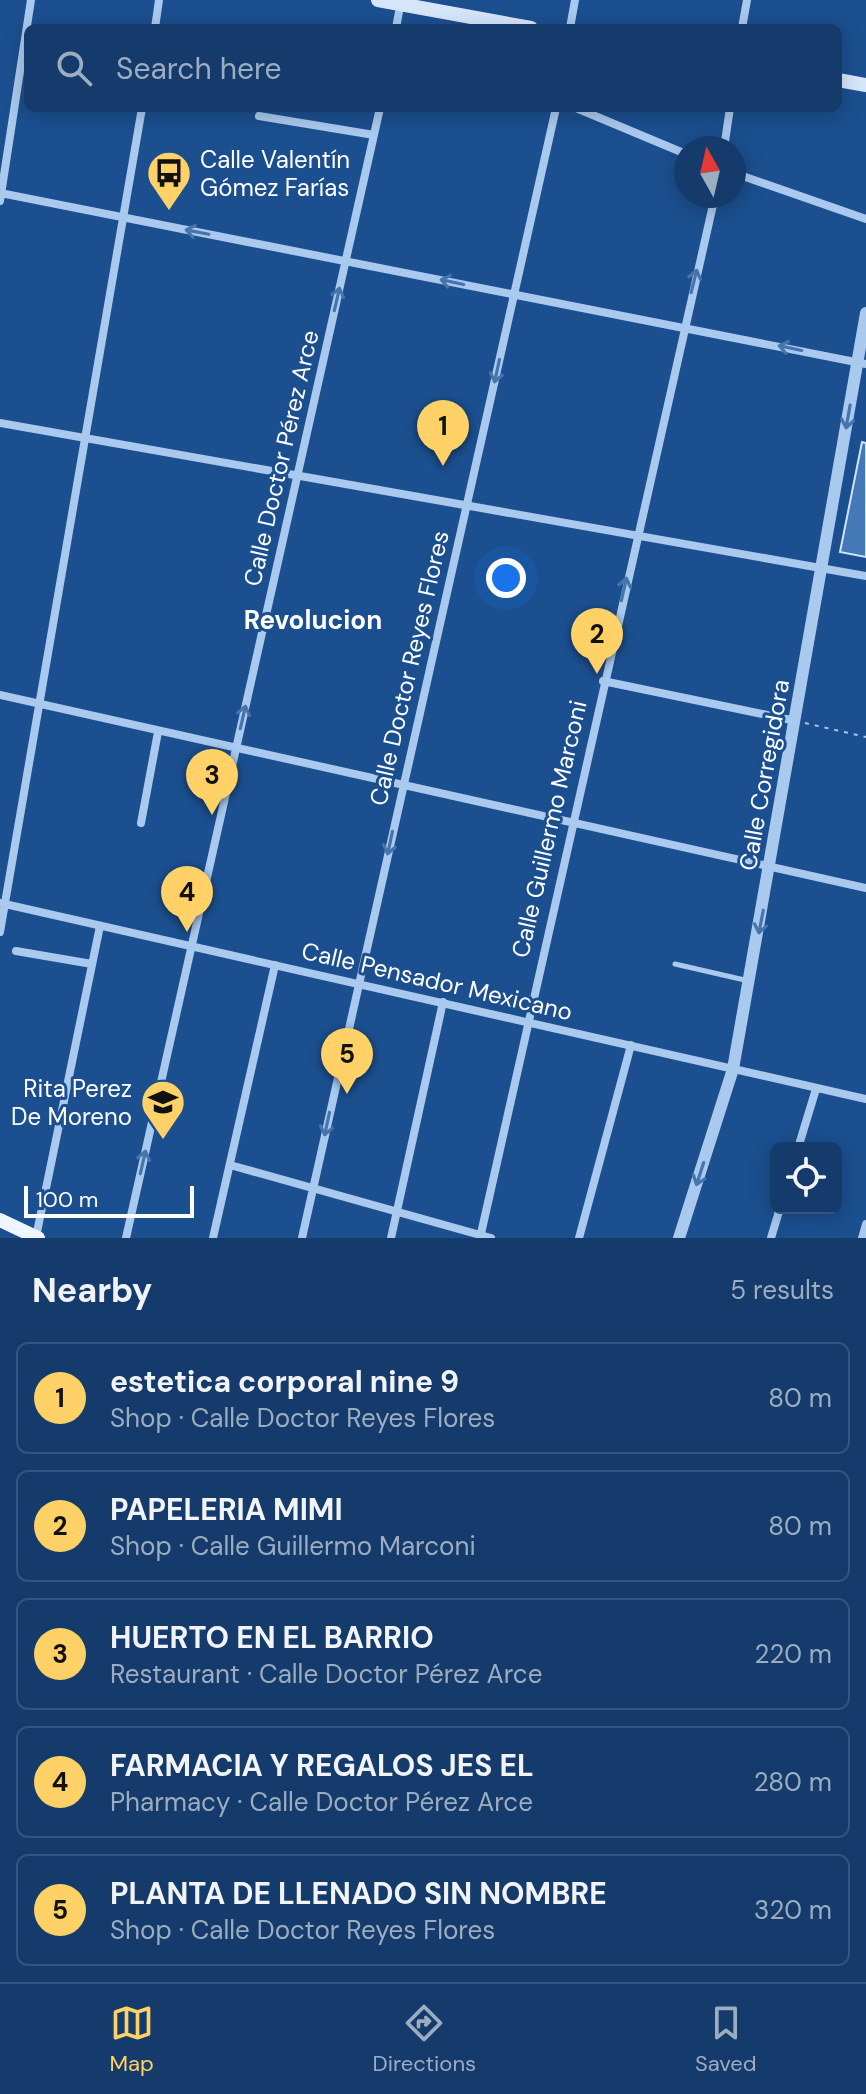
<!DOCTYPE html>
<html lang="en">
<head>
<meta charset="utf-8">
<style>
  :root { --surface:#143b6b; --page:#1d4271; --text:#f1f3f6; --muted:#9dadc1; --line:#33557e; --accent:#ffd166 }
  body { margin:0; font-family:"DM Sans",sans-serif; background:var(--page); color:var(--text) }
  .controls { position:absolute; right:24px; bottom:24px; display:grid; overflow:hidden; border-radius:12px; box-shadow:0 4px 20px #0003 }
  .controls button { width:72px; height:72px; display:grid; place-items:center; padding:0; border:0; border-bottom:2px solid var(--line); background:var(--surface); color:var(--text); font:40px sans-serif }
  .compass { position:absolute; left:674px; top:136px; width:72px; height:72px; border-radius:50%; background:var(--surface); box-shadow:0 4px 20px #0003; rotate:352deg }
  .scale { position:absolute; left:24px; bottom:20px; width:170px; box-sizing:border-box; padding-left:8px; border:4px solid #fff; border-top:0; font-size:22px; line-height:28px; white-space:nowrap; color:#fff; -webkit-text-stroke:6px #1b4f8f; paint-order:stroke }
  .you { position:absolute; left:506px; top:578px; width:28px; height:28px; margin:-20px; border:6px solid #fff; border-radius:50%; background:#1a73e8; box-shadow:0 0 0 12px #1a73e833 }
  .badge { display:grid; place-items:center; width:52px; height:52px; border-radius:50%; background:var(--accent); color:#111; font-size:26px; font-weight:700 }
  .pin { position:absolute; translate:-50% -66px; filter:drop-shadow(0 2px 4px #0008) }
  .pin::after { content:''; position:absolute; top:42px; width:28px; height:24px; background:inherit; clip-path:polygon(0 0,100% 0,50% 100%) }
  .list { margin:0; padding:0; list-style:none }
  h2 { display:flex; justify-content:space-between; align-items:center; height:104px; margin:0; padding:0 32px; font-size:34px }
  h2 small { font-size:26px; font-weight:400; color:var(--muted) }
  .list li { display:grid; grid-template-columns:52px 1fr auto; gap:24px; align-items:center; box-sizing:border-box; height:112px; margin:0 16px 16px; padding:0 16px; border:2px solid var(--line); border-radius:12px }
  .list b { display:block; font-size:30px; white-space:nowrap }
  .list p { margin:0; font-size:26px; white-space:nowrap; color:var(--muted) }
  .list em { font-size:26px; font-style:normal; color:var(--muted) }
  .icon { flex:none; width:44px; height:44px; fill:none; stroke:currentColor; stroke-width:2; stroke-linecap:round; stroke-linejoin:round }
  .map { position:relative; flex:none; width:866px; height:1238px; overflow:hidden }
  .search { position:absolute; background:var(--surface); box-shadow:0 4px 20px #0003; left:24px; right:24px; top:24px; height:88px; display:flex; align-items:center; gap:20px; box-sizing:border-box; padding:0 28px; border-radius:12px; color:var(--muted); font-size:30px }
  .sheet { height:744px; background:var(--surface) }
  nav { display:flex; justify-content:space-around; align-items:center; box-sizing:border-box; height:112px; border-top:2px solid var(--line); background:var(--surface); font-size:22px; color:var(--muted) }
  nav a { display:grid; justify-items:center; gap:4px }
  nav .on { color:var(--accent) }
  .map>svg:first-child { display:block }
  .building { fill:#4478b7; stroke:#cfe3fa; stroke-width:2 }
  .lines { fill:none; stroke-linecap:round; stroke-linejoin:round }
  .path { stroke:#a9c9ee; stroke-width:2; stroke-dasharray:4 6; stroke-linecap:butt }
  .service { stroke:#a9c9ee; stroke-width:5 }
  .minor { stroke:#a9c9ee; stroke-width:8 }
  .tertiary { stroke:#a9c9ee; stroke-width:12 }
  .secondary { stroke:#d6e6fa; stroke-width:14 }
  .primary { stroke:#f0f6ff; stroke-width:14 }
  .oneway { stroke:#4674ac }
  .labels { text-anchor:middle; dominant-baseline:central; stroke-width:6; stroke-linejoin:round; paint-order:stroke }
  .poi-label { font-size:24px; fill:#fff; stroke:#1b4f8f; text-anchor:start }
  .street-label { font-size:24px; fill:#fff; stroke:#1b4f8f }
  .neighbourhood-label { font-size:26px; font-weight:bold; fill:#fff; stroke:#1b4f8f }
</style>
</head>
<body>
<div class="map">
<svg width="866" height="1238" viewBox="0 0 866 1238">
  <rect width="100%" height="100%" fill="#1b4f8f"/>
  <path class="building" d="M862,442L866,443V557L840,552Z"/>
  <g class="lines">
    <path class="path" d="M805,723L866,737"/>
    <path class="service" d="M675,964L749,981"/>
    <path class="minor" d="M155,28L159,0
      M396,28L401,1
      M570,28L575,0
      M742,28L747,0
      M576,108L686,154
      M259,116L374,135
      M724,148L730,108
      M734,173L866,219
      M0,193L866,364
      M0,201L31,0
      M0,423L866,576
      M603,681L796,721
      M0,695L866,888
      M141,823L158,732
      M0,903L866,1099
      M0,932L142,108
      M16,951L92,964
      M798,1148L816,1089
      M230,1165L491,1238
      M36,1237L100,926
      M126,1238L380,108
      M213,1238L275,965
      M302,1238L556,108
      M391,1238L443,1002
      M480,1238L715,196
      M579,1238L631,1045
      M771,1238L780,1208
      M862,1238L866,1224"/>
    <path class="tertiary" d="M679,1238L733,1069L866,313"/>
    <path class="secondary" d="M378,0L531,28
      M838,80L866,85"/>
    <path class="primary" d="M0,1220L38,1238"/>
  </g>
  <defs><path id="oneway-shaft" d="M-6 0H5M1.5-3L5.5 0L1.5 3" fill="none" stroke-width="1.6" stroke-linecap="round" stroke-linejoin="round" transform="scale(2)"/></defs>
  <g class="oneway">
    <use href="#oneway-shaft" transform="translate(197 232) rotate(-169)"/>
    <use href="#oneway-shaft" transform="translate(694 281) rotate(-76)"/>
    <use href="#oneway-shaft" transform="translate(452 282) rotate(-168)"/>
    <use href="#oneway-shaft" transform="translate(337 299) rotate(-77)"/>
    <use href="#oneway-shaft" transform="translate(790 348) rotate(-168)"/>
    <use href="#oneway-shaft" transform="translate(497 371) rotate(102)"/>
    <use href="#oneway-shaft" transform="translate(848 417) rotate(100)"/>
    <use href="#oneway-shaft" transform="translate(624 589) rotate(-77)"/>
    <use href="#oneway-shaft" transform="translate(243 717) rotate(-77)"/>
    <use href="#oneway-shaft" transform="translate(390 843) rotate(102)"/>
    <use href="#oneway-shaft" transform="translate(761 922) rotate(101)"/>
    <use href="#oneway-shaft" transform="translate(327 1124) rotate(102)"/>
    <use href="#oneway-shaft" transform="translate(143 1162) rotate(-77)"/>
    <use href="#oneway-shaft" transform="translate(700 1174) rotate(108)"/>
  </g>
  <defs>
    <g id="bus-pin" transform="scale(2.3)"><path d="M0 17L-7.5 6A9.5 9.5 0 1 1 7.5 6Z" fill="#ffd166" stroke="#1b4f8f"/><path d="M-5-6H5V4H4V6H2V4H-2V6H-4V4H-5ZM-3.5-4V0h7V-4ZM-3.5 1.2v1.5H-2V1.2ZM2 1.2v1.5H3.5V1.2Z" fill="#111"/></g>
    <g id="school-pin" transform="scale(2.3)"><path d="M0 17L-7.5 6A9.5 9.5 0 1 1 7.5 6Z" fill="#ffd166" stroke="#1b4f8f"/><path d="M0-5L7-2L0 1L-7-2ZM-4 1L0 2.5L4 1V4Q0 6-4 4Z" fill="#111"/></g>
  </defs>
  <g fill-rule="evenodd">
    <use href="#bus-pin" x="169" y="173"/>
    <use href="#school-pin" x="163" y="1102"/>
  </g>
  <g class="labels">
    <g class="poi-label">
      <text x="200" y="159">Calle Valentín<tspan x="200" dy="28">Gómez Farías</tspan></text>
      <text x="132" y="1088" text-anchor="end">Rita Perez<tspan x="132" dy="28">De Moreno</tspan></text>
    </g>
    <g class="street-label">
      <text transform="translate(281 458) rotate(-77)">Calle Doctor Pérez Arce</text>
      <text transform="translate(409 668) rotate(-77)">Calle Doctor Reyes Flores</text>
      <text transform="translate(764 775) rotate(-80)">Calle Corregidora</text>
      <text transform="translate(549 829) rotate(-77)">Calle Guillermo Marconi</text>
      <text transform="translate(437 981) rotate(13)">Calle Pensador Mexicano</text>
    </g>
    <g class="neighbourhood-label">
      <text x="313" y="620">Revolucion</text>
    </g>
  </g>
</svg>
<div class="controls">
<button><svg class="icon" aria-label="locate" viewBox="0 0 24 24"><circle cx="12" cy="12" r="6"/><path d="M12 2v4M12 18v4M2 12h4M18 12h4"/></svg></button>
</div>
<svg class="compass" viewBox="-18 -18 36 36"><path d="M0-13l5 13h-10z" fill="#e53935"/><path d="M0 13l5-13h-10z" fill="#9dadc1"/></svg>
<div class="scale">100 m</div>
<div class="you"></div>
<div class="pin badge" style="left:443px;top:466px">1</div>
<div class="pin badge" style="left:597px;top:674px">2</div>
<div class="pin badge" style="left:212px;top:815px">3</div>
<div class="pin badge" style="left:187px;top:932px">4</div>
<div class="pin badge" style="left:347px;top:1094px">5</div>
<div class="search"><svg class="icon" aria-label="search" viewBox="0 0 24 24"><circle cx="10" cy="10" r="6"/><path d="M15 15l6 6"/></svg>Search here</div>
</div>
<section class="sheet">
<h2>Nearby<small>5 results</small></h2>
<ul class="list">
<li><span class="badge">1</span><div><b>estetica corporal nine 9</b><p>Shop · Calle Doctor Reyes Flores</p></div><em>80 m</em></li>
<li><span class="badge">2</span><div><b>PAPELERIA MIMI</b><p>Shop · Calle Guillermo Marconi</p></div><em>80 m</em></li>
<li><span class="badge">3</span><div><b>HUERTO EN EL BARRIO</b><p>Restaurant · Calle Doctor Pérez Arce</p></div><em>220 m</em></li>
<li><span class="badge">4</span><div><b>FARMACIA Y REGALOS JES EL</b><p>Pharmacy · Calle Doctor Pérez Arce</p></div><em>280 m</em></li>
<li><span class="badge">5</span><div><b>PLANTA DE LLENADO SIN NOMBRE</b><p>Shop · Calle Doctor Reyes Flores</p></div><em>320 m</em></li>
</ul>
</section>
<nav>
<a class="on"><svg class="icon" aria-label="map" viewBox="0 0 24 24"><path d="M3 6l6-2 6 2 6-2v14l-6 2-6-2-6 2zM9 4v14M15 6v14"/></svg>Map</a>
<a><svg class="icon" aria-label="directions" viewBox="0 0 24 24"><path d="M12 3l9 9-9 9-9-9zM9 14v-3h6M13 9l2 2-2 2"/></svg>Directions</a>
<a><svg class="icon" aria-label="saved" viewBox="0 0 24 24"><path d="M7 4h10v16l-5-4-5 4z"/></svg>Saved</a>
</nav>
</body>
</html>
